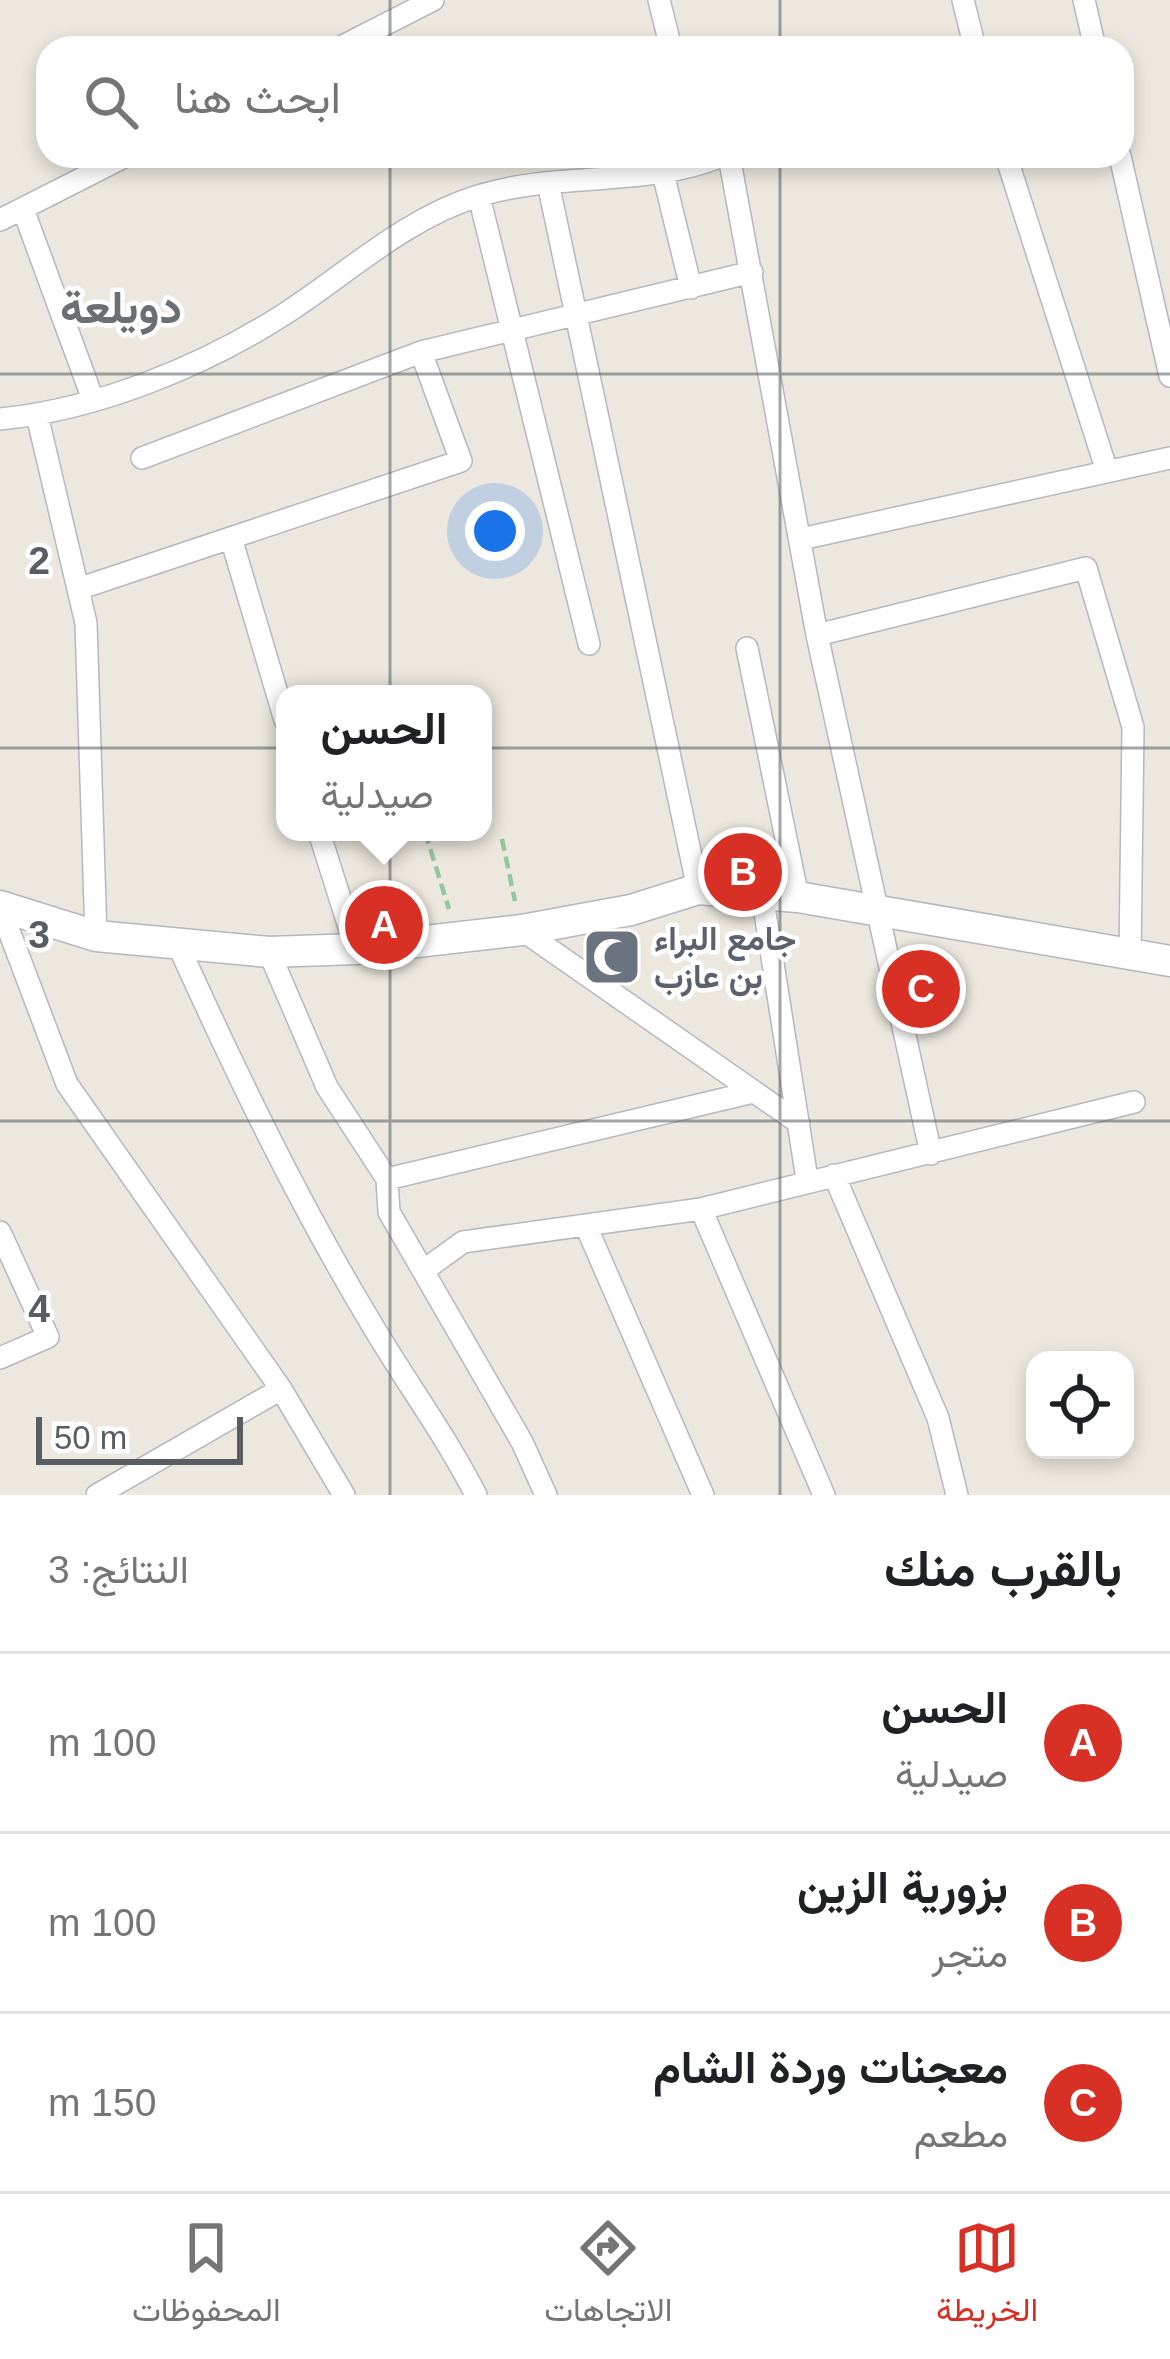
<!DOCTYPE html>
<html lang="ar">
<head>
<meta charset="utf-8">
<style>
  :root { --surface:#fff; --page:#f6f6f6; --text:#202124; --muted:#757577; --line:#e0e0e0; --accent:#d93025 }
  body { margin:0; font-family:Arial,Vazirmatn,sans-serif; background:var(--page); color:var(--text); direction:rtl }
  .controls { position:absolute; right:36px; bottom:36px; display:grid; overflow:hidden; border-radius:24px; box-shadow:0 6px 18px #0003 }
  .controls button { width:108px; height:108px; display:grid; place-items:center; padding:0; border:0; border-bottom:3px solid var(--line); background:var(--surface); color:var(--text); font:60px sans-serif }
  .scale { position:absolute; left:36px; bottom:30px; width:207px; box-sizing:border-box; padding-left:12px; border:6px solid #585d61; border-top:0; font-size:33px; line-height:42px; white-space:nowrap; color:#585d61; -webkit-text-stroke:9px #fff; paint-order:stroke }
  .you { position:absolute; left:495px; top:531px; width:42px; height:42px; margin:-30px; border:9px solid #fff; border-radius:50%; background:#1a73e8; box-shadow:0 0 0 18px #1a73e833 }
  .badge { display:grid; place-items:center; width:78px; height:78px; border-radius:50%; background:var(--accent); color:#fff; font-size:39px; font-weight:700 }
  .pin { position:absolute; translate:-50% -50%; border:6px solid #fff; box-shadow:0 3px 12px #0006 }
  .popup { position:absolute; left:276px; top:685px; width:216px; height:156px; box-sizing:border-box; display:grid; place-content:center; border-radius:24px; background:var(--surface); filter:drop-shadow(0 3px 9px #0005); font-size:39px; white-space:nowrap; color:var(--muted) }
  .popup b { font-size:45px; color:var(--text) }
  .popup::after { content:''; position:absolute; left:50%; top:100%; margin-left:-24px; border:24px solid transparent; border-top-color:var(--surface) }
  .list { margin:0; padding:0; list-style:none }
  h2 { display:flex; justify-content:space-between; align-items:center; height:156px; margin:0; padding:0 48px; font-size:51px }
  h2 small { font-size:39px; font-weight:400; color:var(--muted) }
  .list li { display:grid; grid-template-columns:78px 1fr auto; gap:36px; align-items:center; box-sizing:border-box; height:180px; padding:0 48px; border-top:3px solid var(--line) }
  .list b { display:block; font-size:45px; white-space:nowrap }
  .list p { margin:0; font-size:39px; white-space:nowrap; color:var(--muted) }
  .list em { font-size:39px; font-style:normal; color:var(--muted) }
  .icon { flex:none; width:66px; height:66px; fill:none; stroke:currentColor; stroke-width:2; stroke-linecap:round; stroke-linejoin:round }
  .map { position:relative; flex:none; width:1170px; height:1495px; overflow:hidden; direction:ltr }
  .search { position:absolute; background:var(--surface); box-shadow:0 6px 18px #0003; left:36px; right:36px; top:36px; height:132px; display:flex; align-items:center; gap:30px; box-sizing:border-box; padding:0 42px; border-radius:36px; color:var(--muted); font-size:45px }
  .sheet { height:696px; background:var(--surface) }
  nav { display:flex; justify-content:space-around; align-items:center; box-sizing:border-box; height:168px; border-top:3px solid var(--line); background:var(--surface); font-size:33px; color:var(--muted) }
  nav a { display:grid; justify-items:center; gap:6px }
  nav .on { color:var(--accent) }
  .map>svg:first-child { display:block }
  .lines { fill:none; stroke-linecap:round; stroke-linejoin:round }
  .minor-casing { stroke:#b5b8bd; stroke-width:24 }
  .secondary-casing { stroke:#b3b7bd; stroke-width:33 }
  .path { stroke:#92c69c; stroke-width:4.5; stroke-dasharray:12 6; stroke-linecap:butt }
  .minor { stroke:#fff; stroke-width:21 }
  .secondary { stroke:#fff; stroke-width:30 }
  .grid { fill:none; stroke:#585d61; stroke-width:3; stroke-opacity:0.55 }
  .labels { text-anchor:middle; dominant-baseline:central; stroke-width:9; stroke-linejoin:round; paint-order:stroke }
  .worship-label { font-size:33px; font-weight:bold; fill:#5b616d; stroke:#fff; text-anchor:start }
  .district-label { font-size:45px; font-weight:bold; fill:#696f73; stroke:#fff }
  .grid-label { font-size:39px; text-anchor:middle; font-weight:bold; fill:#585d61; stroke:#fff; stroke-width:9; stroke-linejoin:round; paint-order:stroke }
</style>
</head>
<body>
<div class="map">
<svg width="1170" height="1495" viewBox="0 0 1170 1495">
  <rect width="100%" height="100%" fill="#ece8df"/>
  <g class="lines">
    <g class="minor-casing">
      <path id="minor" d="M659,0L671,48
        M963,0L975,48
        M1084,0L1095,48
        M339,48L433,0
        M729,156L817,635L931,1154
        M1006,156L1106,468
        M1120,156L1170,376
        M663,173L691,288
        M548,183L698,889
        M479,196L589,644
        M23,209L92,397
        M0,220L126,156
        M37,415L86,623L96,936
        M0,419C95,410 202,367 283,315C347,274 404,219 478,196C558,171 644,188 722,156
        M142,458L421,352L752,272
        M231,538L285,720
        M801,539L1170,458
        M78,589L461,461L421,352
        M817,635L1086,568L1133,727L1130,957
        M747,648L798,897
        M319,832L356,949
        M762,894L807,1179
        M0,907L67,1084L281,1389L344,1495
        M522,930L799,1123
        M179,947C237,1075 298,1202 371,1323C405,1381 445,1434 476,1495
        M269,952L327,1087L387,1179L389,1212L522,1442L546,1495
        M834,1175L938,1418L957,1495
        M387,1179L749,1093
        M701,1209L824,1495
        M586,1226L703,1495
        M0,1232L48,1337L0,1358
        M423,1271L463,1242L701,1209L1134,1102
        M97,1495L281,1389"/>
    </g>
    <g class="secondary-casing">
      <path id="secondary" d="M0,906L96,936L269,952L356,949L522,930L631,910L698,889L798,897L1170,961"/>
    </g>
    <path class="path" d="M425,832L449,909
      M502,839L515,901"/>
    <use href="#minor" class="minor"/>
    <use href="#secondary" class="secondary"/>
  </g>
  <path class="grid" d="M390,0V48M780,0V48M390,156V1495M780,156V1495M0,374H1170M0,748H1170M0,1121H1170"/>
  <defs>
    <g id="mosque-square" transform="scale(3)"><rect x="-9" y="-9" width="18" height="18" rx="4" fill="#6b7280" stroke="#fff"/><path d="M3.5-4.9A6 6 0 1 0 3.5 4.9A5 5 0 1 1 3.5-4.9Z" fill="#fff"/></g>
  </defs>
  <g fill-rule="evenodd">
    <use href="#mosque-square" x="612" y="957"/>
  </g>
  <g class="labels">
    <g class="worship-label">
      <text x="654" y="938">جامع البراء<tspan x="654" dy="38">بن عازب</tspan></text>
    </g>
    <g class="district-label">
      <text x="121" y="307">دويلعة</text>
    </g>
  </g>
  <g class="grid-label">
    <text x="39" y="574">2</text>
    <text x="39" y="948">3</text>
    <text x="39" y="1322">4</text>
  </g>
</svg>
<div class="controls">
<button><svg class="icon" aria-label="locate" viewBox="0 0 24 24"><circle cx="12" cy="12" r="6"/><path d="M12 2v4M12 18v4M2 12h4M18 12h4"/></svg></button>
</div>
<div class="scale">50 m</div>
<div class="you"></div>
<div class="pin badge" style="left:384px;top:925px">A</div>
<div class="popup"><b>الحسن</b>صيدلية</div>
<div class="pin badge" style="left:743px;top:872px">B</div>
<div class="pin badge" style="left:921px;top:989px">C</div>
<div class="search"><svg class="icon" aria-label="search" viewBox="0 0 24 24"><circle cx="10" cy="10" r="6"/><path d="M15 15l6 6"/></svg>ابحث هنا</div>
</div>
<section class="sheet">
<h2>بالقرب منك<small>النتائج: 3</small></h2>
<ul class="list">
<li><span class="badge">A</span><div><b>الحسن</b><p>صيدلية</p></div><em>100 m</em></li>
<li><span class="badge">B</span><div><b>بزورية الزين</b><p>متجر</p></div><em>100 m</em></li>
<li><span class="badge">C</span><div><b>معجنات وردة الشام</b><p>مطعم</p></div><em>150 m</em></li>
</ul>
</section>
<nav>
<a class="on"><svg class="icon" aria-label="map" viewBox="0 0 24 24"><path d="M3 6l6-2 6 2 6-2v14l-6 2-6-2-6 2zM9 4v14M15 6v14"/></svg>الخريطة</a>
<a><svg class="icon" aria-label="directions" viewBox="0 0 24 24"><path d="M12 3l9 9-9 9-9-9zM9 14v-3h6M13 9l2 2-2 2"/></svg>الاتجاهات</a>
<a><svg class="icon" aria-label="saved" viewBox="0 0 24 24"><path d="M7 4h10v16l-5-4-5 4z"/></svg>المحفوظات</a>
</nav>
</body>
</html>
